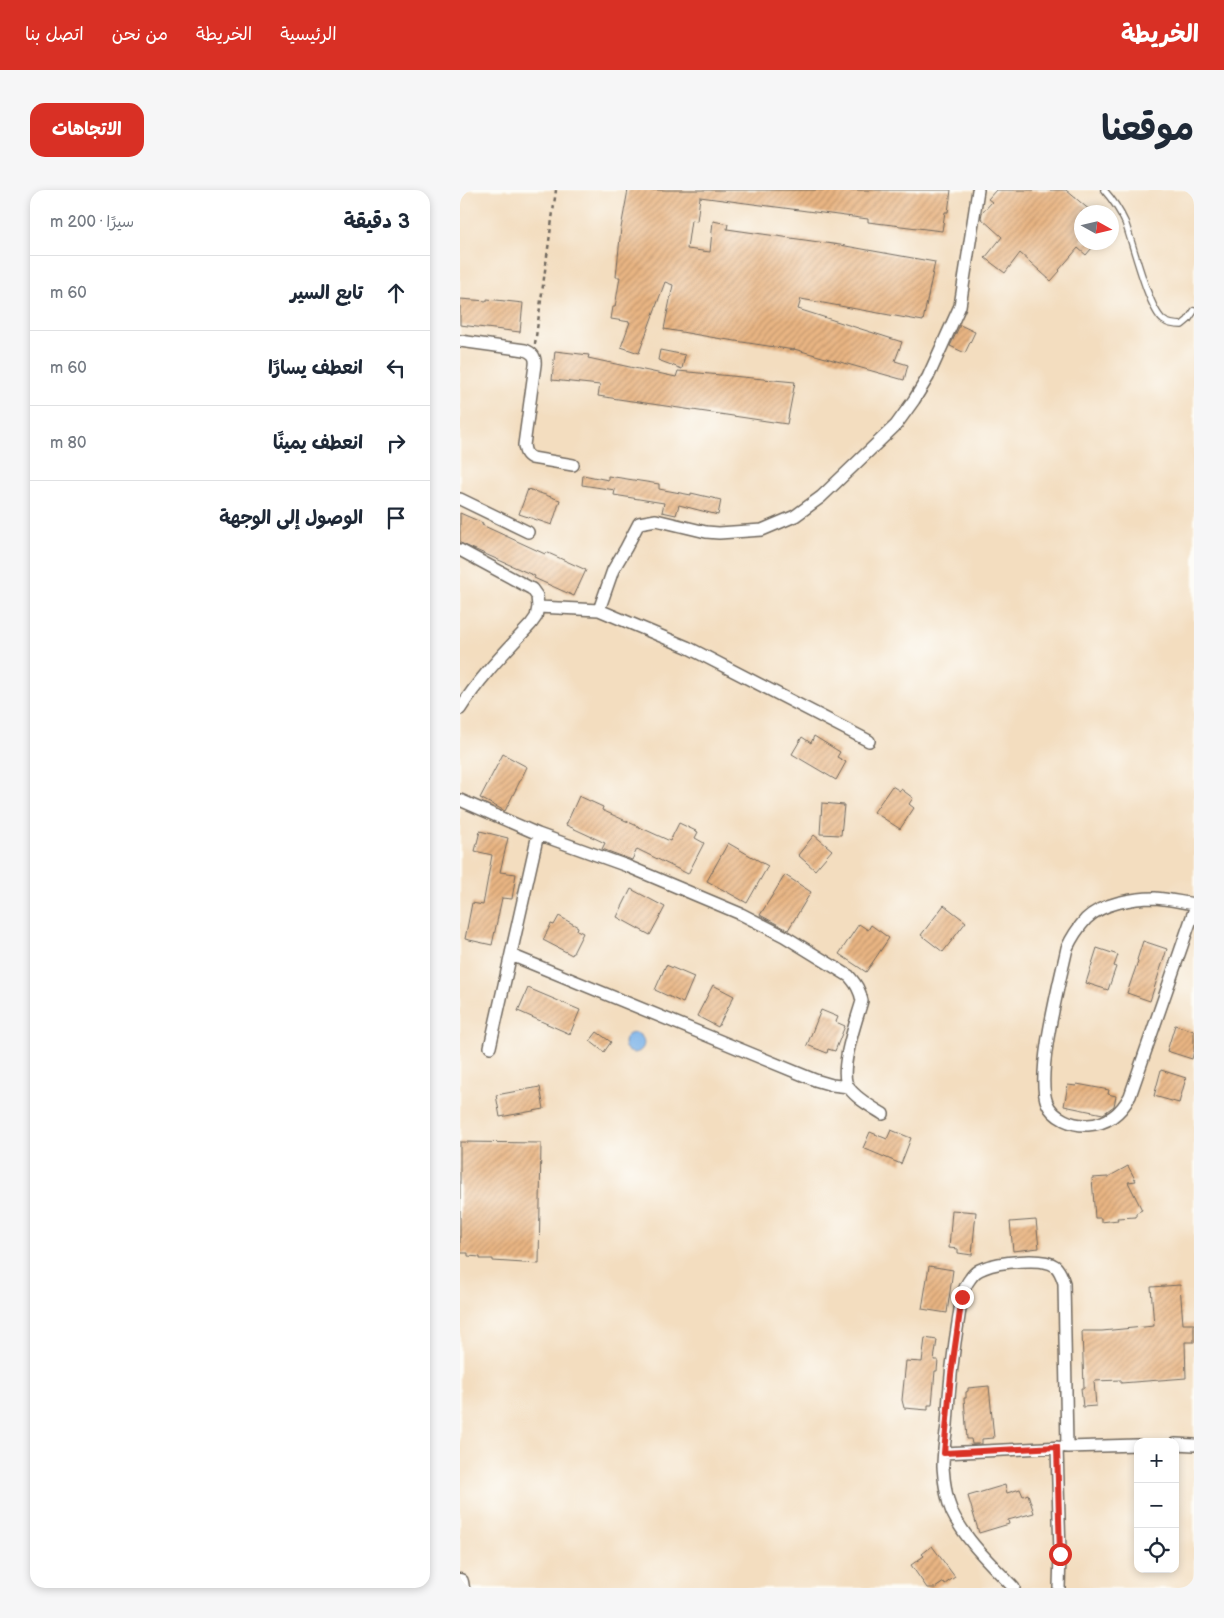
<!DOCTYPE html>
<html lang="ar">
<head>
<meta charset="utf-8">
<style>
  :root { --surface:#fff; --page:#f6f6f7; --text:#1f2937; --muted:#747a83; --line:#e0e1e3; --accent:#d93025 }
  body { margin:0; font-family:"Balsamiq Sans","Playpen Sans Arabic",sans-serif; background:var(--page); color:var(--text); direction:rtl }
  .controls { position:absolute; right:15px; bottom:15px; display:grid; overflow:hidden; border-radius:10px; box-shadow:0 2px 8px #0003 }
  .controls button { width:45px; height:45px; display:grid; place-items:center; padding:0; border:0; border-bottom:1px solid var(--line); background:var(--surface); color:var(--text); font:25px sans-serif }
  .compass { position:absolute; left:614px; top:15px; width:45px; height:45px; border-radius:50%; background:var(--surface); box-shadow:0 2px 8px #0003; rotate:98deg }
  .stop { position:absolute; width:15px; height:15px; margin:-11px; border:4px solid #d93025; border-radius:50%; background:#fff }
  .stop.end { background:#d93025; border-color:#fff; box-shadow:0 1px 5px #0008 }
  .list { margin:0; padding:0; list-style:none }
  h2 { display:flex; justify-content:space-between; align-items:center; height:65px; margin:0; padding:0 20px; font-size:21px }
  h2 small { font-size:16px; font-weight:400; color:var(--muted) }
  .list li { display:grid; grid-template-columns:32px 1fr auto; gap:15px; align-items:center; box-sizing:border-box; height:75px; padding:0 20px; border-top:1px solid var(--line) }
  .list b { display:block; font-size:19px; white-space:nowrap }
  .list em { font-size:16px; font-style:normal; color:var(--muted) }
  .icon { flex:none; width:28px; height:28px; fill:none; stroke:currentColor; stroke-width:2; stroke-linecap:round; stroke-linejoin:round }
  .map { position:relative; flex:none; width:734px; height:1398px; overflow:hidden; direction:ltr; border-radius:15px }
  header { display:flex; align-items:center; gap:30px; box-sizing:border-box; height:70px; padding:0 25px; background:var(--accent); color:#fff }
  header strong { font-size:24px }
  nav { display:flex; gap:28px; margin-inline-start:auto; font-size:18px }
  .intro { display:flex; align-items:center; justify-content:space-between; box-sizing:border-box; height:120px; padding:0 30px }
  h1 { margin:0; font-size:35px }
  .button { padding:12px 22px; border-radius:15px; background:var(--accent); color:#fff; font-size:18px; font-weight:700 }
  main { display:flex; gap:30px; padding:0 30px }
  aside { flex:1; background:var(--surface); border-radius:15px; box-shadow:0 2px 8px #0003 }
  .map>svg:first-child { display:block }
  .water { fill:#78b0e7; stroke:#526e89 }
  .building { fill:url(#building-hatch) }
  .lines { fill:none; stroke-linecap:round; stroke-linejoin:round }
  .service-casing { stroke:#71695f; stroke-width:8 }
  .minor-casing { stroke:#71695f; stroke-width:14 }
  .secondary-casing { stroke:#71695f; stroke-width:19 }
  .path { stroke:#71695f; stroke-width:2.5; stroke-dasharray:4 4; stroke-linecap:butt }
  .service { stroke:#fff; stroke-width:5.5 }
  .minor { stroke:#fff; stroke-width:11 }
  .secondary { stroke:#fff; stroke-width:16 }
  .route { stroke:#d93025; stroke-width:6 }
</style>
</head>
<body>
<header>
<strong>الخريطة</strong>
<nav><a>الرئيسية</a><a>الخريطة</a><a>من نحن</a><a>اتصل بنا</a></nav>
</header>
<div class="intro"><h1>موقعنا</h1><a class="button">الاتجاهات</a></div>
<main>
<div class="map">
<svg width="734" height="1398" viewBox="0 0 734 1398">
  <defs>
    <pattern id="building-hatch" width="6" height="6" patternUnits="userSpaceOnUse" patternTransform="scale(1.25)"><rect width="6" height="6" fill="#e9b583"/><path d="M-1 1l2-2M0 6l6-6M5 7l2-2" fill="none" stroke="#bd936b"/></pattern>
  </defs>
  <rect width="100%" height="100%" fill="#fdfcf7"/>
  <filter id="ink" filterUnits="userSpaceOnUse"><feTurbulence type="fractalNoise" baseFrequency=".02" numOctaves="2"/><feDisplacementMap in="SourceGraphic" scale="10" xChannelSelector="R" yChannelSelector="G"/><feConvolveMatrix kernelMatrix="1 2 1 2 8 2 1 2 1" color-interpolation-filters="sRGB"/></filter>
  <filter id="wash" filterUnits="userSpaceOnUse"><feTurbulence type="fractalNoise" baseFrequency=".0096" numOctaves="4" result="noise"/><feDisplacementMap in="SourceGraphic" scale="20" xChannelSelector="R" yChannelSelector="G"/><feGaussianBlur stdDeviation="1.12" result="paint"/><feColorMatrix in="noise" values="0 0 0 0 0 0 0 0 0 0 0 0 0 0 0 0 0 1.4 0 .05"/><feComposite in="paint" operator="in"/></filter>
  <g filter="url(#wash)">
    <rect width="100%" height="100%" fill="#f3ddbf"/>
    <path class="water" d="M164 853a10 10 0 1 1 20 0a10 10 0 1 1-20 0Z"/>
    <g id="blocks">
      <path class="building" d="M168,0H491L488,22H485L482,41L408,32V29L240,7L237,31L231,30L227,59L250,62L253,31L268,34L267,39L380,55L475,72L463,131L341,109L338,119L442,152L435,171L448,175L444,190L334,159V160L256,148L204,139L213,95L205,92L179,163L161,157L170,132L151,129L153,117H155L160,87H156L161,38Z
        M536,0H606L632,22H622V52H637L626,65L618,58L599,80L600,81L591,91L560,63L545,83L525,68L542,47L521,28L522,23L532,12L528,9Z
        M0,109L27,111V109L63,113L60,142L0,135Z
        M500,135L515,142L505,163L490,156Z
        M200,160L225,165L222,179L198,170Z
        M95,161L129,165L128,168L216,187L218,181L335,192L327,234L138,206L140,195L92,190Z
        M123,285L148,290V286L199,294V299L231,305V303L261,310L258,325L219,315L216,325L202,322L204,313L154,305L155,300L122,295Z
        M68,299L100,310L92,335L59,324Z
        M0,323L23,333L22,335L85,364L86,362L126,380L114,406L74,388L75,386L0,353Z
        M354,546L380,562L377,567L386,572L376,590L332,564L342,547L351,553Z
        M43,564L67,577L45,621L20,608Z
        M432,596L440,601L441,599L453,608L449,614L454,618L440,639L414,622Z
        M119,606L143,617L142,620L210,651L219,633L238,642L235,648L244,653L228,684L177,659L172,670L145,660L142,659L145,653L106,635Z
        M362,613L384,615L381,645L360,644Z
        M20,641L48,648L40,682L56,684L52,709L42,708L32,755L5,749L12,713L23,715L32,665L15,661Z
        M354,645L372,660L355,680L338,665Z
        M268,653L308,676L287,713L247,691Z
        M325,685L351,702L328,740L300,725Z
        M171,699L205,717L190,745L157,727Z
        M484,715L506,732L483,762L461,745Z
        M99,726L118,737L117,740L123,743L112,765L83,750L91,734L94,735Z
        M399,734L408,740L411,735L429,748L406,782L379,764Z
        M683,751L707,759L690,811L667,803L678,771L677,770Z
        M637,758L658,765L654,776L656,777L648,800L626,793Z
        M206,775L234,787L223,813L195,800Z
        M253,795L274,806L258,837L237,826Z
        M68,798L120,820L110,844L58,821Z
        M361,820L378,827L376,832L385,836L375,861L368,859L367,863L347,855Z
        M715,835L734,841V861L732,869L707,861Z
        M137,842L151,852L144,862L130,851Z
        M701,880L726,888L719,913L694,906Z
        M617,894L649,900L648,904L656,906L654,916L643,924L604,916L608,895L616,896Z
        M80,897L84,919L40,927L36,905Z
        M431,940L451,948L441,974L403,958L410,942L427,949Z
        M0,952L81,953L79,1074L33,1071V1069H20V1067L8,1066V1063H0Z
        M668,976L676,991L668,992L682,1020L676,1023V1027L657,1028L658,1030L641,1032V1028H635L632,988L648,987Z
        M492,1020L516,1022L512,1065L498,1063V1059L489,1058Z
        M576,1030L579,1058L553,1061L550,1032Z
        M469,1076L493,1080L487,1123L462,1119Z
        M720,1095L723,1134H734V1152H725L726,1188L661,1193V1190L634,1191L636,1216L623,1217L621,1198H624L622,1141H642L694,1136L691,1097Z
        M465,1148L477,1150L474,1170H478L477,1181H475L472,1215H468V1220L444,1218L442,1210L446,1171L462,1172Z
        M529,1196L534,1248L522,1249V1254H512L511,1249H507L504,1208H506V1202L508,1201V1198Z
        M545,1295L547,1303L560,1299L563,1306L568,1304L574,1323L548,1330L549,1334L519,1343L508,1306Z
        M472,1356L495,1387L485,1394L484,1392L475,1398H467L451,1375L464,1366L462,1364Z"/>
    </g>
  </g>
  <g filter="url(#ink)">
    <use href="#blocks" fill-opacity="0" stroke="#71695f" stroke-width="1"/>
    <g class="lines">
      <g class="service-casing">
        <path id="service" d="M644,0C652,9 660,21 665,32C673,54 688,117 703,130C708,134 716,135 722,135L728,130L734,121"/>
      </g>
      <g class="minor-casing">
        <path id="minor" d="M0,151L65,160C73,163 76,167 75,175L64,255C65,262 66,265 72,268L113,275
          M0,309L68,342
          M0,360L72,399L77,406L78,417
          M139,420L153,380L166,358L179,333L196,330L246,342L259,343L302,340L335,326L361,307L436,235L454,210L468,187L500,116L518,0
          M0,519C20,487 46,461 71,434L76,427L78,417L139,420L227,457L409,551
          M0,610L78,644L167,676L281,724L324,746L389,786C396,794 400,800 402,811C397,829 377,883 389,898C397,909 412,917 423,924
          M734,714C721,712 708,709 695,708C674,708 642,713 626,729C618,738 612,747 607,758C600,791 575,884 587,913C593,928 613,936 628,935C648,934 661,923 670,906L734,721
          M51,765L355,890L372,895L389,897
          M30,857L78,644
          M715,1254L734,1255
          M597,1257L600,1364L599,1398
          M484,1263L602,1257
          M554,1398C532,1375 506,1351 492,1322C486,1308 484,1292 483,1277C483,1263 485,1249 487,1235C489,1198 493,1162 499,1126C501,1114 502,1099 510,1089C513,1084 518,1080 524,1078C538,1072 583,1067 595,1076C600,1080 602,1087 604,1093L607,1257L678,1255"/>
      </g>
      <g class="secondary-casing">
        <path id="secondary" d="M0,1392L1,1398"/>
      </g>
      <path class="path" d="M75,154L96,0"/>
      <use href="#service" class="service"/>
      <use href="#minor" class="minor"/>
      <use href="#secondary" class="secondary"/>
    </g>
  </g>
  <g class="lines" filter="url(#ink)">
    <path class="route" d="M502,1107L491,1185L484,1263L597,1257L600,1364"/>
  </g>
</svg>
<div class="controls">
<button>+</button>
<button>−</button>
<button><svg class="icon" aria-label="locate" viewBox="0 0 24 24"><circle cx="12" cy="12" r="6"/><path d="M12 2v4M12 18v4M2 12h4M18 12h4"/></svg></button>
</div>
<svg class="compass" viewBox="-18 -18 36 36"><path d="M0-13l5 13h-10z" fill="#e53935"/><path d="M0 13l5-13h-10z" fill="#747a83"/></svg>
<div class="stop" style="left:600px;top:1364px"></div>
<div class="stop end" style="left:502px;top:1107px"></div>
</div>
<aside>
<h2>3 دقيقة<small>سيرًا · 200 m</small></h2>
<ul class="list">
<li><svg class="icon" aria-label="ahead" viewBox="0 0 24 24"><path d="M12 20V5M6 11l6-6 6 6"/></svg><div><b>تابع السير</b></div><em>60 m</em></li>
<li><svg class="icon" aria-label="left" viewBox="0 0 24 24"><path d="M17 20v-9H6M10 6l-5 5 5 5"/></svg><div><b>انعطف يسارًا</b></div><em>60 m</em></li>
<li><svg class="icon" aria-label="right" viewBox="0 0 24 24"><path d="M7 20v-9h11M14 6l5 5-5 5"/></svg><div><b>انعطف يمينًا</b></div><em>80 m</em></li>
<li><svg class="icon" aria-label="arrive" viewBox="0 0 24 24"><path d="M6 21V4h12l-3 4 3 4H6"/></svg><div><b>الوصول إلى الوجهة</b></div></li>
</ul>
</aside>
</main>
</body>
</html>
